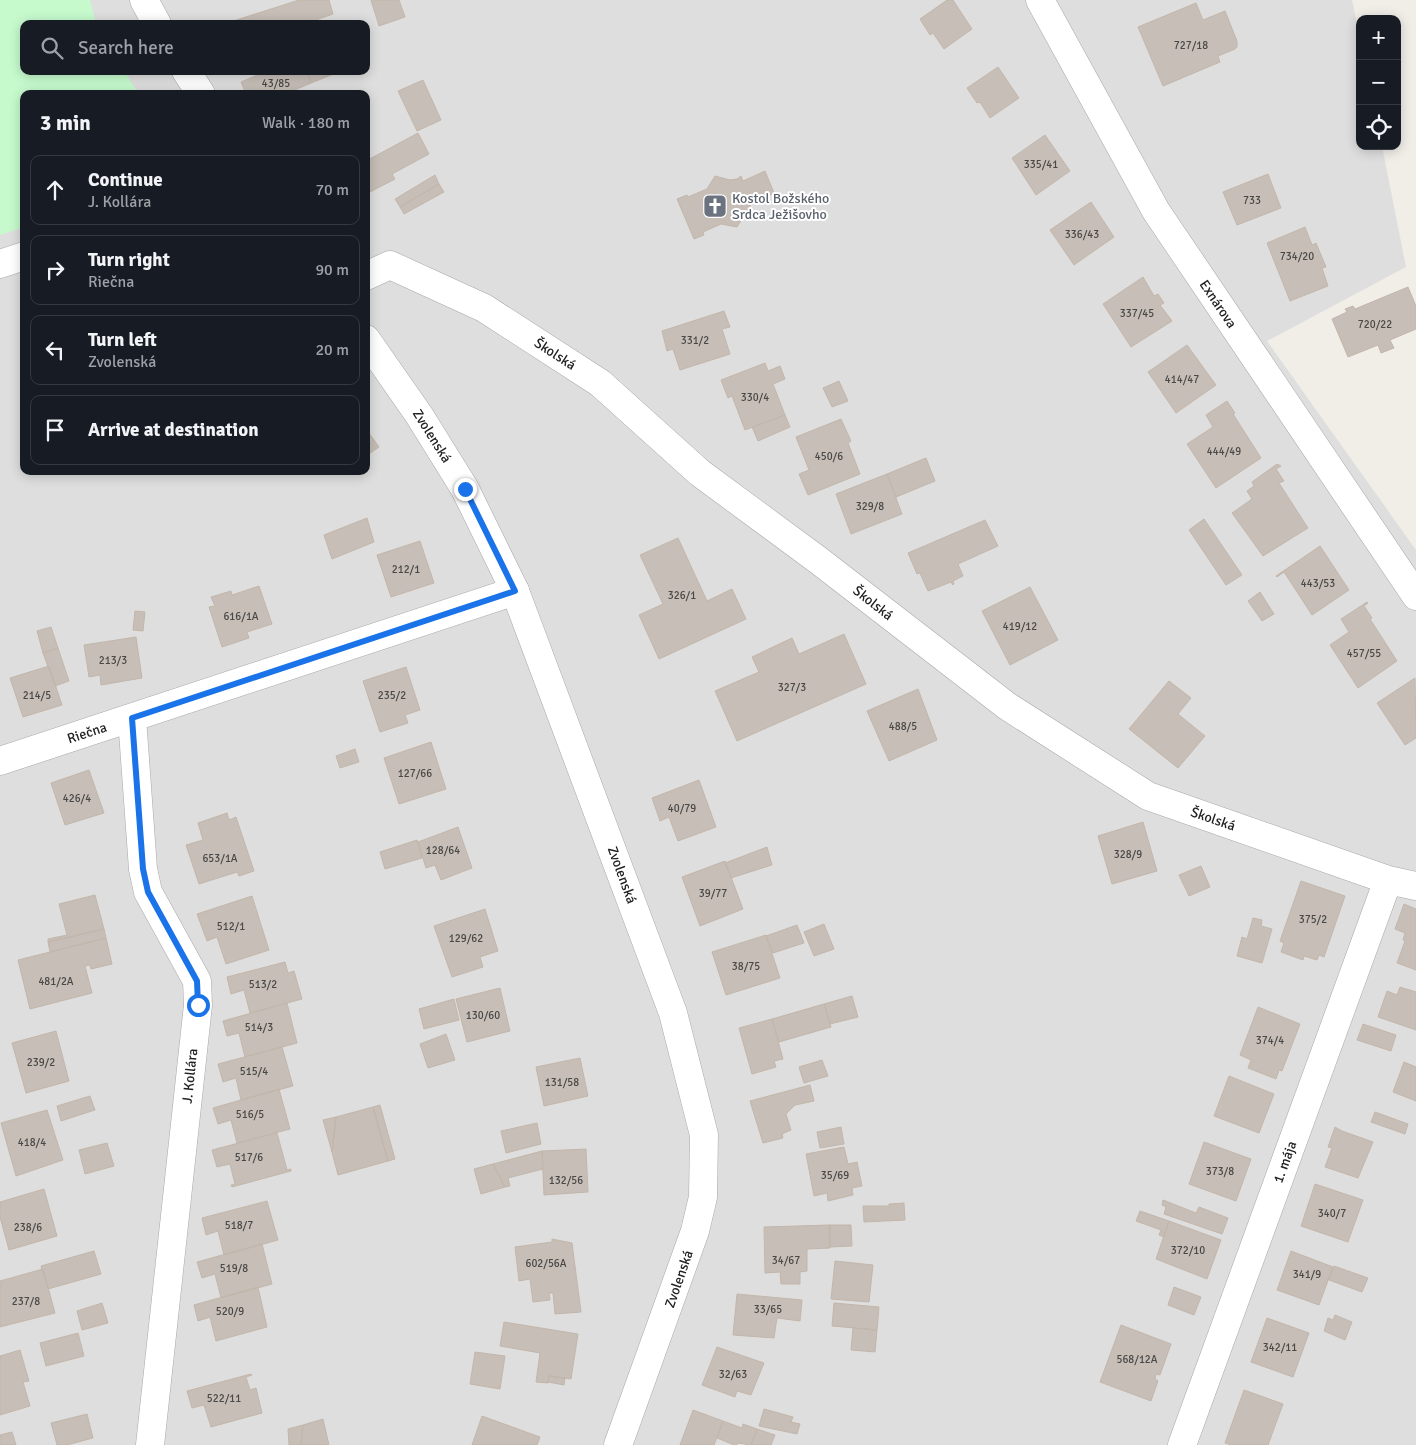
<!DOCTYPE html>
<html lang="en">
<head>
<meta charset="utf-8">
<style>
  :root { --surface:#171b24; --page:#242831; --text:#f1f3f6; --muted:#9ea1a6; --line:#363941 }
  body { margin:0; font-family:Signika,sans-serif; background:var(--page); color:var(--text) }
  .controls { position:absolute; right:15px; top:15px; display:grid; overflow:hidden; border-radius:10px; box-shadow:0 2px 12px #0003 }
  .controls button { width:45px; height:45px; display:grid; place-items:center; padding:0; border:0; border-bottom:1px solid var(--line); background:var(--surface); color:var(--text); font:25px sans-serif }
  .stop { position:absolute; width:15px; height:15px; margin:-11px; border:4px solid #1a73e8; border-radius:50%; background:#fff }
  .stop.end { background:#1a73e8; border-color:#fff; box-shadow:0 1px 5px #0008 }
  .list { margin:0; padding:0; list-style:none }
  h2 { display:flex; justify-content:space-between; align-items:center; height:65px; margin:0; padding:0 20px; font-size:21px }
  h2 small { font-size:16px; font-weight:400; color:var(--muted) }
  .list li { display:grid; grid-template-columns:32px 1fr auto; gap:15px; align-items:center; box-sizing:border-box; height:70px; margin:0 10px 10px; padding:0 10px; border:1px solid var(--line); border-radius:10px }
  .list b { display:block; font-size:19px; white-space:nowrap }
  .list p { margin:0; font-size:16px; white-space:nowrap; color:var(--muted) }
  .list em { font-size:16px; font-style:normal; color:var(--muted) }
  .icon { flex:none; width:28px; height:28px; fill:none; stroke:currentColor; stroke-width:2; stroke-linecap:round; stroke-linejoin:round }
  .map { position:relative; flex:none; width:1416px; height:1445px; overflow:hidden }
  .search { position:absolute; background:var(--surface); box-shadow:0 2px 12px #0003; left:20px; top:20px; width:350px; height:55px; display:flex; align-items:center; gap:12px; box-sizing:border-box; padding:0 18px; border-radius:10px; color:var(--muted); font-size:19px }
  .panel { position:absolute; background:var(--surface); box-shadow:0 2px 12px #0003; left:20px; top:90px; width:350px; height:385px; border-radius:10px }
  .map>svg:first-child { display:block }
  .residential { fill:#dfdede; fill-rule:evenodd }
  .park { fill:#c6facd }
  .building { fill:#c6beb7; stroke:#c3b6aa }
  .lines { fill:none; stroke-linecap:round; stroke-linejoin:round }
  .minor-casing { stroke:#a8a8a8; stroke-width:29 }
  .tertiary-casing { stroke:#a8a8a8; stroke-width:29 }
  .minor { stroke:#fff; stroke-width:28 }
  .tertiary { stroke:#fff; stroke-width:28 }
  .route { stroke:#1a73e8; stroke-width:6 }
  .labels { text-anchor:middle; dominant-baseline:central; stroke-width:4; stroke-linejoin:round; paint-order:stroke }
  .number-label { font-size:11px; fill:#4a4846 }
  .worship-label { font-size:14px; fill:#5b616d; stroke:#fff; text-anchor:start }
  .street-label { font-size:14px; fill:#212121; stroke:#fff }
</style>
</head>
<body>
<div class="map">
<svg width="1416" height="1445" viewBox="0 0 1416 1445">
  <rect width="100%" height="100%" fill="#f1eee8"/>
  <path class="residential" d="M0,0H1352L1360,38V146H1382L1406,267L1267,341L1416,550V1445H0ZM24,24H366V71H24ZM24,94H366V471H24Z"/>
  <path class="park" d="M0,0H90L96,24H24V71H124L139,94H24V227L0,235Z"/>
  <path class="building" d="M299,0H329L333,14L304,24H224Z
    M371,0H399L405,17L379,26Z
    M947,0H953L972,29L944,49L933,33L930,35L920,19Z
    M1196,3L1203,20L1225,11L1237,41V47L1235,49L1218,56L1220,62L1163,86L1138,27Z
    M998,67L1019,98L990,118L980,102L977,103L967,88Z
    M267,71H307L311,83L285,94H246L241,82Z
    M307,71H341L311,83Z
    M423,80L441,120L417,131L398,91Z
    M418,133L429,154L392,174L395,179L366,194V161Z
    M1045,135L1070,171L1036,195L1012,158Z
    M765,171L774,193L752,203L737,227L721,224L703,232L704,235L694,239L677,199L687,195L688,197L707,189L715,176L730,180L737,179L741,176L743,181Z
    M1268,174L1281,208L1237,225L1223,192Z
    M435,175L439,184L400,207L395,199Z
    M439,184L444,192L404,214L400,207Z
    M1091,202L1114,237L1074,265L1050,230Z
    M1305,227L1312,245L1316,243L1326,267L1322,268L1328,286L1290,301L1267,243Z
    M1143,277L1154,296L1158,294L1164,303L1160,305L1172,321L1131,347L1103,304Z
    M1408,287L1416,306V329L1390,340L1394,348L1381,353L1378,345L1348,357L1332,319L1347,312L1345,309L1353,306L1355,309Z
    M724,311L730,327L722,329L730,354L680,370L673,349L667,351L662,331Z
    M1187,345L1216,385L1176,413L1148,372Z
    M765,363L768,371L780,366L785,379L773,384L785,415L745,430L732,396L728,398L721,380Z
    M839,381L848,401L832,407L823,388Z
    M1227,401L1235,413L1233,414L1261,458L1216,488L1187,444L1213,427L1206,415Z
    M785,415L790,427L758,441L752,427Z
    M841,419L851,441L848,443L860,474L808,495L799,474L809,470L796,437Z
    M366,429L379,447L366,456Z
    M926,458L935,481L896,497L887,474Z
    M1277,464L1281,466L1276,469L1284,481L1279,483L1308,528L1263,556L1232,513L1252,499L1247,491L1254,486L1252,482Z
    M887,474L902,514L851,534L836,494Z
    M367,518L374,542L332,559L324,535Z
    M1204,519L1242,575L1226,585L1189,530Z
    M985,520L998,546L958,564L963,576L953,581L954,584L953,585L951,582L928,591L920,573L917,574L908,553Z
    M678,538L707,601L732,589L746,619L659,659L639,615L663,604L640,555Z
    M420,541L434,583L391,597L377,555Z
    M1320,546L1349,590L1312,615L1284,572L1277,577L1276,576Z
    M259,586L272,624L247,632L249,638L222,647L209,607L215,606L211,597L231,591L232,595Z
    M1030,587L1058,640L1010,665L982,611Z
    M1260,592L1274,614L1262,621L1248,601Z
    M1367,602L1368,603L1364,606L1372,618L1370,619L1397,661L1358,688L1330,645L1349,632L1341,619Z
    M135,611L145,612L143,631L133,630Z
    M51,627L58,648L43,653L37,631Z
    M844,634L866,684L737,741L715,691L759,672L752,657L792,638L799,654Z
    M136,637L142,678L101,685L100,675L89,677L84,645Z
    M58,648L69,681L55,686L43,653Z
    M49,666L62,705L23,717L10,678Z
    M406,667L420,710L405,715L408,723L380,732L363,681Z
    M1415,678L1416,738L1405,745L1377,703Z
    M1169,681L1191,698L1178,714L1205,736L1178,768L1129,729Z
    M918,689L937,740L889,761L867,711Z
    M431,742L446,789L399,804L384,758Z
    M355,749L359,762L340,768L336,756Z
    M89,770L104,813L65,825L51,783Z
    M699,780L716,827L678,841L669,817L660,821L652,798Z
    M227,813L229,820L236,817L254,871L239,876L237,872L199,884L186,845L203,840L198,823Z
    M1143,822L1157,871L1112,884L1098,836Z
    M458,827L472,868L441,880L435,865L426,868L418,842Z
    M417,840L422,858L385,869L380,852Z
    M767,847L772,865L731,878L725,863Z
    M725,861L743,909L700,926L682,877Z
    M1201,866L1210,887L1189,896L1179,875Z
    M1301,881L1345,896L1324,957L1319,955L1317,960L1304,956L1303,960L1281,952L1284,943L1280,941Z
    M95,895L104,929L48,942V939L67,935L59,904Z
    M252,896L269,950L226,964L217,937L207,941L197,914Z
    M1404,904L1416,909V970L1397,963L1405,941L1403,940L1405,933L1395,929Z
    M485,909L498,951L480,957L483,967L452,977L434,926Z
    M1253,918L1262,920L1261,926L1272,929L1262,963L1237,956L1242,937L1247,939Z
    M824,924L834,949L814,956L804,932Z
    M797,925L804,943L773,953L766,936Z
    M104,929L106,938L50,952L48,942Z
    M766,935L780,978L726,995L712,952Z
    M106,938L112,964L91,969L90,965L85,966L92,993L30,1009L18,960Z
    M285,962L288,973L294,971L302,999L250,1013L244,990L231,994L227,977Z
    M1400,987L1416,992V1030L1378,1017L1387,991L1397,995Z
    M500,988L510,1031L467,1042L456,999Z
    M852,996L858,1017L830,1024L824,1004Z
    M454,999L459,1020L424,1029L419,1009Z
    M287,1003L297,1043L245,1057L239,1033L227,1036L223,1021Z
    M824,1004L831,1027L779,1042L772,1019Z
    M1258,1007L1300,1024L1282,1071L1279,1070L1276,1079L1248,1068L1251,1060L1240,1055Z
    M772,1019L783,1059L774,1061L776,1067L752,1074L739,1028Z
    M1363,1024L1396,1035L1391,1051L1357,1040Z
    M56,1031L69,1081L26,1093L12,1043Z
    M446,1034L455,1060L428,1068L420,1044Z
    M282,1047L293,1086L241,1100L236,1078L223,1082L218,1064Z
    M580,1058L588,1096L544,1106L536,1067Z
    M822,1060L828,1076L804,1083L799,1067Z
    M1404,1062L1416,1067V1101L1393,1092Z
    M1229,1076L1274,1094L1259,1133L1214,1116Z
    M810,1085L814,1101L795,1105L786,1114L791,1130L782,1134L783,1138L763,1143L750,1101Z
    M279,1089L290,1129L237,1143L231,1120L218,1124L213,1108Z
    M90,1096L95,1110L61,1121L57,1106Z
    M380,1105L395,1159L388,1161L373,1107Z
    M373,1107L388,1161L338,1175L332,1152L336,1117Z
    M47,1110L63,1160L16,1176L1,1123Z
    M1375,1112L1408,1124L1405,1134L1371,1122Z
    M336,1117L332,1152L323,1120Z
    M537,1123L541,1144L506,1153L501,1131Z
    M841,1127L844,1144L820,1148L817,1132Z
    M1335,1127L1342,1131L1373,1142L1358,1178L1325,1167L1332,1148L1328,1147Z
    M277,1133L287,1170L291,1169V1171L232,1187L231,1185L235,1184L230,1164L217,1167L212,1150Z
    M1204,1142L1251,1159L1236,1201L1189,1184Z
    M107,1143L114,1166L85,1174L79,1150Z
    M844,1147L848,1164L857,1162L862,1186L852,1188L853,1195L828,1201L827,1193L814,1196L806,1154Z
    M586,1149L588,1192L544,1195L542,1151Z
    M542,1151L543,1169L508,1178L510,1186L505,1187L493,1164Z
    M493,1164L505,1187L481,1194L474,1169Z
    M1315,1184L1363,1200L1348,1242L1301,1226Z
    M44,1189L57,1236L9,1250L0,1217V1202Z
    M1163,1200L1196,1213L1199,1207L1228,1218L1222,1234L1164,1214L1166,1207L1162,1205Z
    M267,1201L278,1240L224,1255L218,1231L206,1235L202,1218Z
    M904,1203L905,1220L864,1222L863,1206H889V1204Z
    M1140,1211L1169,1221L1164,1237L1159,1235L1161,1230L1136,1221Z
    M1169,1221L1221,1240L1207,1279L1156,1259Z
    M829,1225H851L852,1246L830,1247Z
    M830,1225V1248L807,1249V1271L800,1272V1284H781L780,1272L765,1273L764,1227Z
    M552,1239L572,1243L581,1312L555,1314L553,1293H549L550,1300L533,1302L530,1279L519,1281L515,1247L552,1242Z
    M262,1244L272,1284L221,1298L215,1274L202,1278L197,1262Z
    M94,1251L101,1274L48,1289L41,1266Z
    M1291,1251L1333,1267L1319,1305L1277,1290Z
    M835,1261L873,1265L869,1302L831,1299Z
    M1334,1266L1368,1278L1362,1292L1329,1280Z
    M43,1269L55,1313L0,1327V1281Z
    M258,1287L267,1327L216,1341L210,1317L198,1321L194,1305Z
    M1174,1287L1201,1297L1194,1315L1168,1305Z
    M737,1294L802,1300L800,1321L777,1318L774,1338L733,1335Z
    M102,1303L108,1323L82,1330L77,1311Z
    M834,1303L879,1307L877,1330L832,1326Z
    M1335,1315L1352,1322L1345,1340L1324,1331L1328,1318L1333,1320Z
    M1267,1318L1309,1333L1293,1377L1251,1362Z
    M504,1322L578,1334L571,1379L549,1376L548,1383L536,1382L540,1353L500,1346Z
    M1121,1325L1171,1344L1160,1375L1156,1374L1155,1379L1158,1381L1151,1401L1100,1382Z
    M853,1328L877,1330L875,1352L851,1350Z
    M78,1333L84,1356L46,1366L40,1343Z
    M717,1347L764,1363L751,1395L737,1391L735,1397L702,1385Z
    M20,1350L29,1381L23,1382L30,1406L0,1415V1356Z
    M475,1352L505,1356L500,1389L470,1384Z
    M251,1374L252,1375L246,1377L250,1390L256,1388L262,1413L211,1427L204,1405L192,1408L187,1391Z
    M549,1376L565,1378L564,1385L548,1382Z
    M1244,1390L1283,1404L1268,1445H1231L1225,1443Z
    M764,1409L793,1417L791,1422L800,1424L797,1434L759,1426Z
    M693,1410L723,1421L714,1445H680Z
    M87,1414L93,1438L67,1445H57L51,1423Z
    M482,1416L540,1437L537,1445H472Z
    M323,1419L329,1445H301L303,1425Z
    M723,1421L742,1428L743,1424L757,1429L751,1445L738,1443L737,1445H734L717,1438Z
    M303,1425L301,1445H289L288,1429Z
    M757,1429L775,1435L771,1445H751Z
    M12,1432L16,1445H0V1435Z"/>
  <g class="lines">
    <g class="minor-casing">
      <path id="minor" d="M1040,0L1156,211L1416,596
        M0,264L24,256
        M366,276L390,265L484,308L600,383L700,473L818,560L1007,706L1148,796L1388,880L1416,886
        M132,718L143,869L148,892L197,981L198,1005L150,1445
        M0,761L515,591
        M1182,1445L1388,880"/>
    </g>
    <g class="tertiary-casing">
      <path id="tertiary" d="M144,0L157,24
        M186,71L201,94
        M366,339L419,415L465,489L515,591L673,1013L704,1135L703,1197L695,1231L618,1445"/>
    </g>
    <use href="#minor" class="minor"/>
    <use href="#tertiary" class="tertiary"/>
  </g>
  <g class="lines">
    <path class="route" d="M198,1005L197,981L148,892L143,869L132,718L515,591L465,489"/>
  </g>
  <defs>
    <g id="church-square" transform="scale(1.25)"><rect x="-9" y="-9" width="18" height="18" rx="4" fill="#6b7280" stroke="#fff"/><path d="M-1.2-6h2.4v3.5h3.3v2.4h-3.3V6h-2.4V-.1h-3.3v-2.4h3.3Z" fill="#fff"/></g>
  </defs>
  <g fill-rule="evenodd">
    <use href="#church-square" x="715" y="206"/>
  </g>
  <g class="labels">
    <g class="number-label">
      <text x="1191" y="45">727/18</text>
      <text x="276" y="83">43/85</text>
      <text x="1041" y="164">335/41</text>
      <text x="1252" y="200">733</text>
      <text x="1082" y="234">336/43</text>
      <text x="1297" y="256">734/20</text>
      <text x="1137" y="313">337/45</text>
      <text x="1375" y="324">720/22</text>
      <text x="695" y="340">331/2</text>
      <text x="1182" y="379">414/47</text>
      <text x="755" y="397">330/4</text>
      <text x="1224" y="451">444/49</text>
      <text x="829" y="456">450/6</text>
      <text x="870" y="506">329/8</text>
      <text x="406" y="569">212/1</text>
      <text x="1318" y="583">443/53</text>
      <text x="682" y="595">326/1</text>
      <text x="241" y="616">616/1A</text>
      <text x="1020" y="626">419/12</text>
      <text x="1364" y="653">457/55</text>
      <text x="113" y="660">213/3</text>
      <text x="792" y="687">327/3</text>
      <text x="37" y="695">214/5</text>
      <text x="392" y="695">235/2</text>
      <text x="903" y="726">488/5</text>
      <text x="415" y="773">127/66</text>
      <text x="77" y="798">426/4</text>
      <text x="682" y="808">40/79</text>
      <text x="443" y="850">128/64</text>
      <text x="1128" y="854">328/9</text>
      <text x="220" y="858">653/1A</text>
      <text x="713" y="893">39/77</text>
      <text x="1313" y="919">375/2</text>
      <text x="231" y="926">512/1</text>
      <text x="466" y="938">129/62</text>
      <text x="746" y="966">38/75</text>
      <text x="56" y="981">481/2A</text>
      <text x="263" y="984">513/2</text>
      <text x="483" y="1015">130/60</text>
      <text x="259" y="1027">514/3</text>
      <text x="1270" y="1040">374/4</text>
      <text x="41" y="1062">239/2</text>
      <text x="254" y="1071">515/4</text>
      <text x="562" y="1082">131/58</text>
      <text x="250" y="1114">516/5</text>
      <text x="32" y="1142">418/4</text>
      <text x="249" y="1157">517/6</text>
      <text x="1220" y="1171">373/8</text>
      <text x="835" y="1175">35/69</text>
      <text x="566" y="1180">132/56</text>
      <text x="1332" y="1213">340/7</text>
      <text x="239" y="1225">518/7</text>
      <text x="28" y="1227">238/6</text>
      <text x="1188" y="1250">372/10</text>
      <text x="786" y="1260">34/67</text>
      <text x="546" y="1263">602/56A</text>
      <text x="234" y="1268">519/8</text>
      <text x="1307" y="1274">341/9</text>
      <text x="26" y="1301">237/8</text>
      <text x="768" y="1309">33/65</text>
      <text x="230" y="1311">520/9</text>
      <text x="1280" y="1347">342/11</text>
      <text x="1137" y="1359">568/12A</text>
      <text x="733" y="1374">32/63</text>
      <text x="224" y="1398">522/11</text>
    </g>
    <g class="worship-label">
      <text x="732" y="198">Kostol Božského<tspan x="732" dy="16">Srdca Ježišovho</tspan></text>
    </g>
    <g class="street-label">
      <text transform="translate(1218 304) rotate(56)">Exnárova</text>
      <text transform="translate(555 354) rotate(33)">Školská</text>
      <text transform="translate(432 436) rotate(58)">Zvolenská</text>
      <text transform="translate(873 603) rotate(38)">Školská</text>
      <text transform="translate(87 733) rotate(-18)">Riečna</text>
      <text transform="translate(1213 819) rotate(19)">Školská</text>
      <text transform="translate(622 875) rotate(70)">Zvolenská</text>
      <text transform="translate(190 1076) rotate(-84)">J. Kollára</text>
      <text transform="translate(1285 1162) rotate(-70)">1. mája</text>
      <text transform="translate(679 1279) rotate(-71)">Zvolenská</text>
    </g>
  </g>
</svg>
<div class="controls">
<button>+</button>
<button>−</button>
<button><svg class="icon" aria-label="locate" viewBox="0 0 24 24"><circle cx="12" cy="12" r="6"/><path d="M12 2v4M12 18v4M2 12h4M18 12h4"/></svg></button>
</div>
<div class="stop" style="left:198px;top:1005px"></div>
<div class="stop end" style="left:465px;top:489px"></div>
<div class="search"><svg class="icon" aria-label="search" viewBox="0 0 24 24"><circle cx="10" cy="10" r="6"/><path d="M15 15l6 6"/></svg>Search here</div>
<section class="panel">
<h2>3 min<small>Walk · 180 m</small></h2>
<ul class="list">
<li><svg class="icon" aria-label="ahead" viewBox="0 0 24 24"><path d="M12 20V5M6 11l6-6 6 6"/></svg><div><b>Continue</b><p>J. Kollára</p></div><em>70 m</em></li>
<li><svg class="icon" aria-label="right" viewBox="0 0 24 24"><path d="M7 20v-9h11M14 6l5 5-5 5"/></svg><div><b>Turn right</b><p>Riečna</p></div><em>90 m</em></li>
<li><svg class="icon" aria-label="left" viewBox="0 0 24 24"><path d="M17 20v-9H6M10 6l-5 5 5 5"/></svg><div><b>Turn left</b><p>Zvolenská</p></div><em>20 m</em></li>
<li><svg class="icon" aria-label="arrive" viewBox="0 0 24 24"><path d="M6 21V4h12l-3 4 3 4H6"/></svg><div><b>Arrive at destination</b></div></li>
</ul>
</section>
</div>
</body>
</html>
